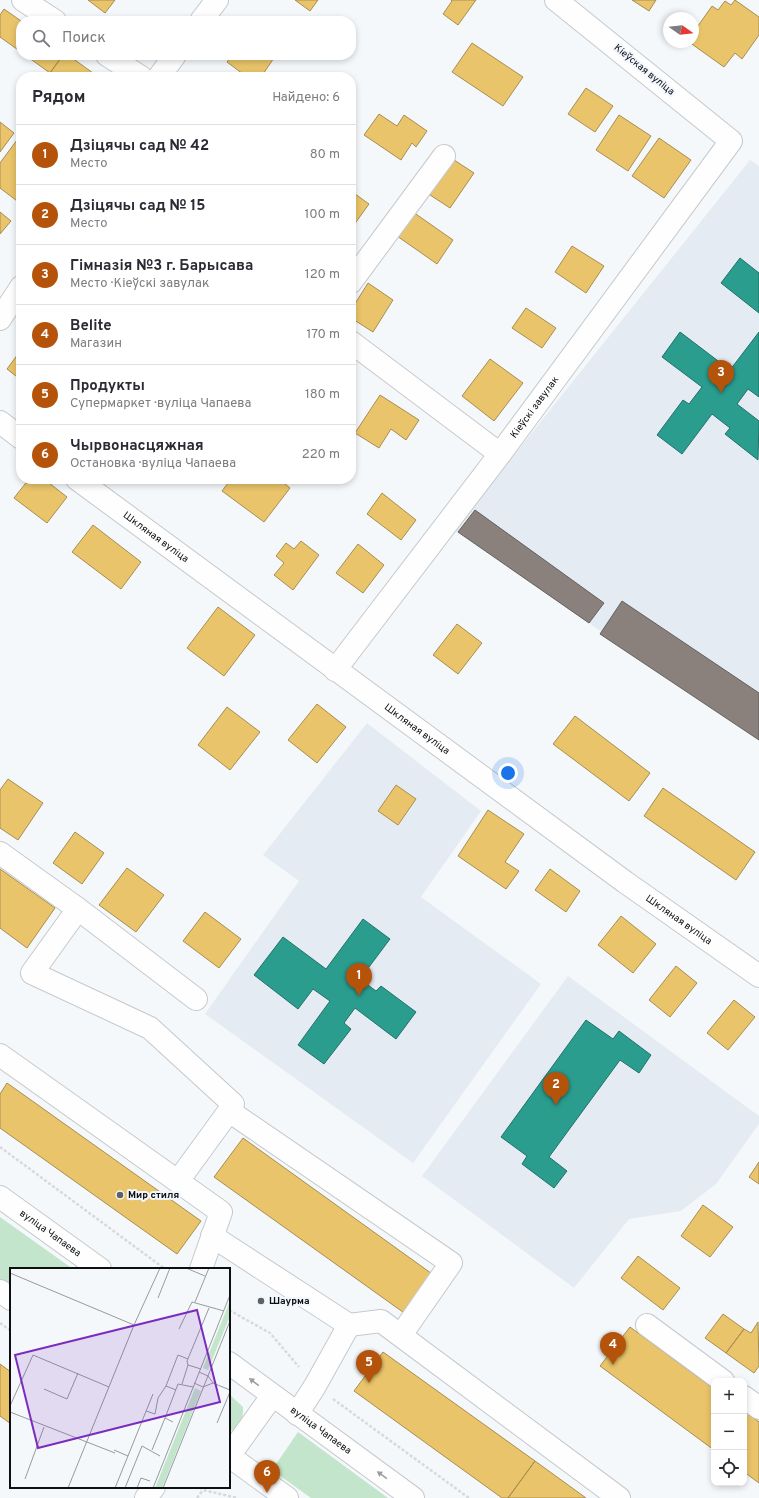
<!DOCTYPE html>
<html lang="ru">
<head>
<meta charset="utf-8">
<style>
  :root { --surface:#fff; --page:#f7f7f7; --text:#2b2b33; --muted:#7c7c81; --line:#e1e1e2; --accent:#b45309 }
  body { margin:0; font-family:Overpass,sans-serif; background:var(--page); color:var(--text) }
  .controls { position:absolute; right:12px; bottom:12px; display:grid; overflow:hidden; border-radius:8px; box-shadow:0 2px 6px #0003 }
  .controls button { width:36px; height:36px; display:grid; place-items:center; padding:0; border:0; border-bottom:1px solid var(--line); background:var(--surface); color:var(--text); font:20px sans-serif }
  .compass { position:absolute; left:663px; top:12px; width:36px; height:36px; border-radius:50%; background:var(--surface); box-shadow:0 2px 6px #0003; rotate:104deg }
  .you { position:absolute; left:508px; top:773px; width:14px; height:14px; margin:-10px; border:3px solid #fff; border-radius:50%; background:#1a73e8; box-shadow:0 0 0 6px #1a73e833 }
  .badge { display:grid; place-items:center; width:26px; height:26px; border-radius:50%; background:var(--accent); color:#fff; font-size:13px; font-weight:700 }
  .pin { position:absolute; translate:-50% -33px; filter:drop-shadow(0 1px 2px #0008) }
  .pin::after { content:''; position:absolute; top:21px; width:14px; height:12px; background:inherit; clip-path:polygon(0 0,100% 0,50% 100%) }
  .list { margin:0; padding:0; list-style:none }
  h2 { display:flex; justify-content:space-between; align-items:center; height:52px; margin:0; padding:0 16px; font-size:17px }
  h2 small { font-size:13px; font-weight:400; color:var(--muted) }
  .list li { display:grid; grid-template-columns:26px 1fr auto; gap:12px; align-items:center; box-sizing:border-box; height:60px; padding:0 16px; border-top:1px solid var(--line) }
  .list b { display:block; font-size:15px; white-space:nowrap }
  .list p { margin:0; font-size:13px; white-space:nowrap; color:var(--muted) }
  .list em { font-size:13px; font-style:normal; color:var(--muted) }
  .icon { flex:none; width:22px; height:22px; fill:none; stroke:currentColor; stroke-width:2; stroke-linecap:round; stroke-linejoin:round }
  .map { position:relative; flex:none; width:759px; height:1498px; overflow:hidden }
  .search { position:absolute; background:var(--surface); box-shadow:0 2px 6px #0003; left:16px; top:16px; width:340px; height:44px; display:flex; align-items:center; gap:10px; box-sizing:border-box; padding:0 14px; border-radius:16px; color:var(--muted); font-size:15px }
  .panel { position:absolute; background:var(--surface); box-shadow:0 2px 6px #0003; left:16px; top:72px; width:340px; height:412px; border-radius:16px }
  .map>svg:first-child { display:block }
  .built { fill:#e5ebf3 }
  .green { fill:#c2e5cb }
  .homes { fill:#e9c46a; stroke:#a78e50 }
  .schools { fill:#2a9d8f; stroke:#21726a }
  .industry { fill:#8a817c; stroke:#645f5c }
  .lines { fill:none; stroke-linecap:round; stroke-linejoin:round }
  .minor-casing { stroke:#c6c9cb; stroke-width:24 }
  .major-casing { stroke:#c6c9cb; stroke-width:24 }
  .path { stroke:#d7d9da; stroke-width:2.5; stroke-dasharray:3 2; stroke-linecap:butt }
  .minor { stroke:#fefefe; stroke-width:22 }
  .major { stroke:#fefefe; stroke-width:22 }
  .oneway { fill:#9e9ea0 }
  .poi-dot { fill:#5e6164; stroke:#f2f7fe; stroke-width:1.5 }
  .labels { text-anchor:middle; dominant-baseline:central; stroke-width:4; stroke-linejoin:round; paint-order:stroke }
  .street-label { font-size:10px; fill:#0d0f12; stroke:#f2f7fe }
  .poi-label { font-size:10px; font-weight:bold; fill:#0d0f12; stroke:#f2f7fe; text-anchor:start }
  .inset-road { fill:none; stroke:#989b9e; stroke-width:1 }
  .view { fill:#7b2cbf; fill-opacity:0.15; stroke:#7b2cbf; stroke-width:2 }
  .inset-edge { fill:none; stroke:#0d0f12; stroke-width:2 }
</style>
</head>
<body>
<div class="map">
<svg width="759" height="1498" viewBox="0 0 759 1498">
  <rect width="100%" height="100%" fill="#f5f8fb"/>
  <path class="built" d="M750,160L759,166V740L455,531L494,480Z
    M367,723L481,811L421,897L541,984L413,1163L205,1014L299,881L263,855Z
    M568,976L759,1116V1124L716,1184L681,1211L629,1219L574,1288L422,1176Z"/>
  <path class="green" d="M0,1217L73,1269H11V1289L0,1281Z
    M229,1394L243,1407C243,1418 242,1429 229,1431Z
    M298,1432L388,1498H311L272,1470Z"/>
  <path class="homes" d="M88,0H115L105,13Z
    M295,0H318L310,11Z
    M451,0H476L458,25L443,14L452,1Z
    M632,0H656L649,11Z
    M735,0L759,17V35L742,59L735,53L724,67L689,42H693V33L712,6L718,10L725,1L731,5Z
    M4,9L21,21V52L0,37V15Z
    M472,43L523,77L503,106L452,72Z
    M25,55H63L50,73Z
    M63,55H68L93,73L90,77H47Z
    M232,55H276L261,77H247L227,62Z
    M586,88L613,106L595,132L568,114Z
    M379,114L397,126L404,115L427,131L416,147L412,143L401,160L364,135Z
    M619,115L651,136L628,171L596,150Z
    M0,122L14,133L0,152Z
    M659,138L691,160L664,198L632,176Z
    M17,140L21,143V204L0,188V163Z
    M451,158L474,173L450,208L427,193Z
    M351,191L369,204L351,229Z
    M0,212L11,221L0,234Z
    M413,212L453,240L437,264L397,236Z
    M572,246L604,266L586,293L555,272Z
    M368,283L393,300L373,332L351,318V310Z
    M526,308L556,328L542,348L512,328Z
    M21,350V380L7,369Z
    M490,359L523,383L494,421L462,396Z
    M380,395L419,420L406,440L391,429L379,448L355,433Z
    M29,479H44L67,497L47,523L14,498Z
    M231,479H279L290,488L264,522L222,491Z
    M382,493L416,520L401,540L367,514Z
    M93,525L141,562L121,589L72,552Z
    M301,541L319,555L293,590L274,575L284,563L276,556L286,543L294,549Z
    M358,544L384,565L363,593L336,573Z
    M218,607L255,635L224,676L187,648Z
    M457,624L482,643L458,674L433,655Z
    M317,704L346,727L317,763L288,740Z
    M227,707L260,732L230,770L198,745Z
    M575,716L650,773L629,801L553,744Z
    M8,779L43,803L18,840L0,828V790Z
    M396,785L416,799L398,825L378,811Z
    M663,788L755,852L736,880L644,816Z
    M488,810L524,834L505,862L519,871L506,889L458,856Z
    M75,832L104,853L82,884L53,863Z
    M127,868L164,895L136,932L99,905Z
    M0,869L55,908L27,948L0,928Z
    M550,869L580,891L566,912L535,890Z
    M205,912L241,939L219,968L183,941Z
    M621,916L656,944L633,973L598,945Z
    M676,966L697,983L670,1017L649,1000Z
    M734,1000L755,1017L728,1050L707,1033Z
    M7,1083L201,1221L177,1254L0,1128V1094Z
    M243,1138L435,1276L407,1315L214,1177Z
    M759,1162V1184L749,1177Z
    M703,1205L733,1227L710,1257L681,1236Z
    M638,1256L680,1288L663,1310L621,1278Z
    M723,1314L744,1329L726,1353L705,1338Z
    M758,1322L759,1366L754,1373L726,1353L744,1329L751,1333Z
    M630,1327L714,1389V1450L600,1366Z
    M383,1352L535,1461L508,1498H502L354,1391Z
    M0,1364L11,1372V1424L0,1416Z
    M744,1411L759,1422V1483L744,1472Z
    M535,1461L586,1498H508Z"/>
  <path class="schools" d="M740,258L759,273V313L721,283Z
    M680,332L730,370L759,332V397L748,389L737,404L759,421L758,460L725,434L730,428L712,414L682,454L657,435L683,400L689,404L702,387L662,357Z
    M363,919L390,939L360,979L376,991L381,986L416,1012L396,1039L355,1008L344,1023L351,1029L324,1064L298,1045L330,1001L313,989L298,1009L254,975L283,937L326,969Z
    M586,1020L613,1039L619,1031L651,1055L639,1073L620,1060L549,1157L567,1171L554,1188L522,1164L527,1156L501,1137Z"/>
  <path class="industry" d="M475,510L604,603L589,623L458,532Z
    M622,601L759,693V740L600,634Z"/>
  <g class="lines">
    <g class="minor-casing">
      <g id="minor">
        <path d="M23,0L55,21"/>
        <path d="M201,21L217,0"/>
        <path d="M107,55L141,77"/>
        <path d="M159,77L175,55"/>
        <path d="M351,282L444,156"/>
        <path d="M0,319L21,287"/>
        <path d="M351,342L500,454"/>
        <path d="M0,422L21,438"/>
        <path id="s1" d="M77,479L625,882L759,976"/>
        <path id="s2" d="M335,670L500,454L731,141L556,0"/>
        <path d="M0,853L78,909L196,999"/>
        <path d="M78,909L32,973L150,1028L233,1104L229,1111"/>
        <path d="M0,1055L221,1212L201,1269"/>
        <path d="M178,1181L229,1111L451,1263L401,1335"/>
        <path d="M212,1236L349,1325L315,1386L297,1414"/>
        <path d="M349,1325L381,1321L619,1498"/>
        <path d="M647,1325L723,1381"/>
        <path d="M744,1397L759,1408"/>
        <path d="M229,1456L272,1396"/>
        <path d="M146,1498L154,1487"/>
      </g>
    </g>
    <g class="major-casing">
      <g id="major">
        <path id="s3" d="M0,1197L100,1269"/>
        <path d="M0,1291L11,1299"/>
        <path id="s4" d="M229,1363L413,1498"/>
        <path d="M229,1456L287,1498"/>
      </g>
    </g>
    <path class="path" d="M0,1147L165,1269
      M229,1310L270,1333L299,1367
      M0,1323L11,1331
      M333,1399L469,1498
      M200,1487L203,1490L238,1498
      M197,1498L203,1490"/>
    <use href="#minor" class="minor"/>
    <use href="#major" class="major"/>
  </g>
  <defs><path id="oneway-solid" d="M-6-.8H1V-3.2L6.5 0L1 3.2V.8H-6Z"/></defs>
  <g class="oneway">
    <use href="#oneway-solid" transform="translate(254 1382) rotate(-143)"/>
    <use href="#oneway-solid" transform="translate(382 1475) rotate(-144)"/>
  </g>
  <g class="poi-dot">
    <circle cx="120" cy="1195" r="4"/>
    <circle cx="261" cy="1301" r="4"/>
  </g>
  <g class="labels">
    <g class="street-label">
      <text transform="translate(644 70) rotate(39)">Кіеўская вуліца</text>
      <text stroke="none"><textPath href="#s2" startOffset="330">Кіеўскі завулак</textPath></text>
      <text stroke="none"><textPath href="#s1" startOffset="98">Шкляная вуліца</textPath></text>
      <text stroke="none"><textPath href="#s1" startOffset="422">Шкляная вуліца</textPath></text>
      <text stroke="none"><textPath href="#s1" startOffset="746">Шкляная вуліца</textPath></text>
      <text stroke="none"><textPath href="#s3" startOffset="62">вуліца Чапаева</textPath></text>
      <text stroke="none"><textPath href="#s4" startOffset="114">вуліца Чапаева</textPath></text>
    </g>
    <g class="poi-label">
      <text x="128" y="1195">Мир стиля</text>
      <text x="269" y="1301">Шаурма</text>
    </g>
  </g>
  <g transform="translate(10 1268)">
    <rect width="220" height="220" fill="#f5f8fb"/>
    <path d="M220,33V48L198,102L193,100ZM185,120L191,123L152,220H145Z" fill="#c2e5cb"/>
    <path class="inset-road" d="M176,0L195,8M0,5L124,57M148,30L160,0M185,34L199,0M169,61L182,34L214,43M178,97L177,93L199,40M189,104L198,108L203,115M184,115L193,119L203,115M203,115L220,122M172,116L178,97L191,101M34,121L57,131L68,105M166,122L156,118L168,87L178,91M0,138L23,87L99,119M136,143L145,146L148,130L156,118M0,144L105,185M155,150L168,116L183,119M207,155L220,124M104,182L118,188M142,182L155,150L163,154M15,211L34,159M58,220L124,57L150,0M105,220L143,126M115,220L132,178L150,188M127,220L131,210L140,213M143,220L220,27M153,220L220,53"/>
    <path class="view" d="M187,42L210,134L28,180L5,87Z"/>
    <rect width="220" height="220" class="inset-edge"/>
  </g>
</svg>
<div class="controls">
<button>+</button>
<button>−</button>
<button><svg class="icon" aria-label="locate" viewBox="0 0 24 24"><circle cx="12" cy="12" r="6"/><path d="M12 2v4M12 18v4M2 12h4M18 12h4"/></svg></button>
</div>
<svg class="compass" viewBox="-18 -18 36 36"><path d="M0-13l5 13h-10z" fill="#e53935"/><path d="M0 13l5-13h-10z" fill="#7c7c81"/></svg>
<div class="you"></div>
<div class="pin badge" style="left:359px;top:996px">1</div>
<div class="pin badge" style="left:556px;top:1105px">2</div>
<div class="pin badge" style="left:721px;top:393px">3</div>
<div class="pin badge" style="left:613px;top:1365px">4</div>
<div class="pin badge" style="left:369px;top:1383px">5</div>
<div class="pin badge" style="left:267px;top:1493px">6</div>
<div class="search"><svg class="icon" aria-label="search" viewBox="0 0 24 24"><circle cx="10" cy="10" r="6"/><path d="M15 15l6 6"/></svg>Поиск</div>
<section class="panel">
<h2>Рядом<small>Найдено: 6</small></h2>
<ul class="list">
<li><span class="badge">1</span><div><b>Дзіцячы сад № 42</b><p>Место</p></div><em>80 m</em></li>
<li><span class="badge">2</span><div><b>Дзіцячы сад № 15</b><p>Место</p></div><em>100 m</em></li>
<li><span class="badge">3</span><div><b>Гімназія №3 г. Барысава</b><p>Место · Кіеўскі завулак</p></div><em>120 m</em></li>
<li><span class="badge">4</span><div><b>Belite</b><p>Магазин</p></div><em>170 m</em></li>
<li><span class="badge">5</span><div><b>Продукты</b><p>Супермаркет · вуліца Чапаева</p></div><em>180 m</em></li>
<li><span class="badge">6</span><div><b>Чырвонасцяжная</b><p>Остановка · вуліца Чапаева</p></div><em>220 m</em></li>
</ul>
</section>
</div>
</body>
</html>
